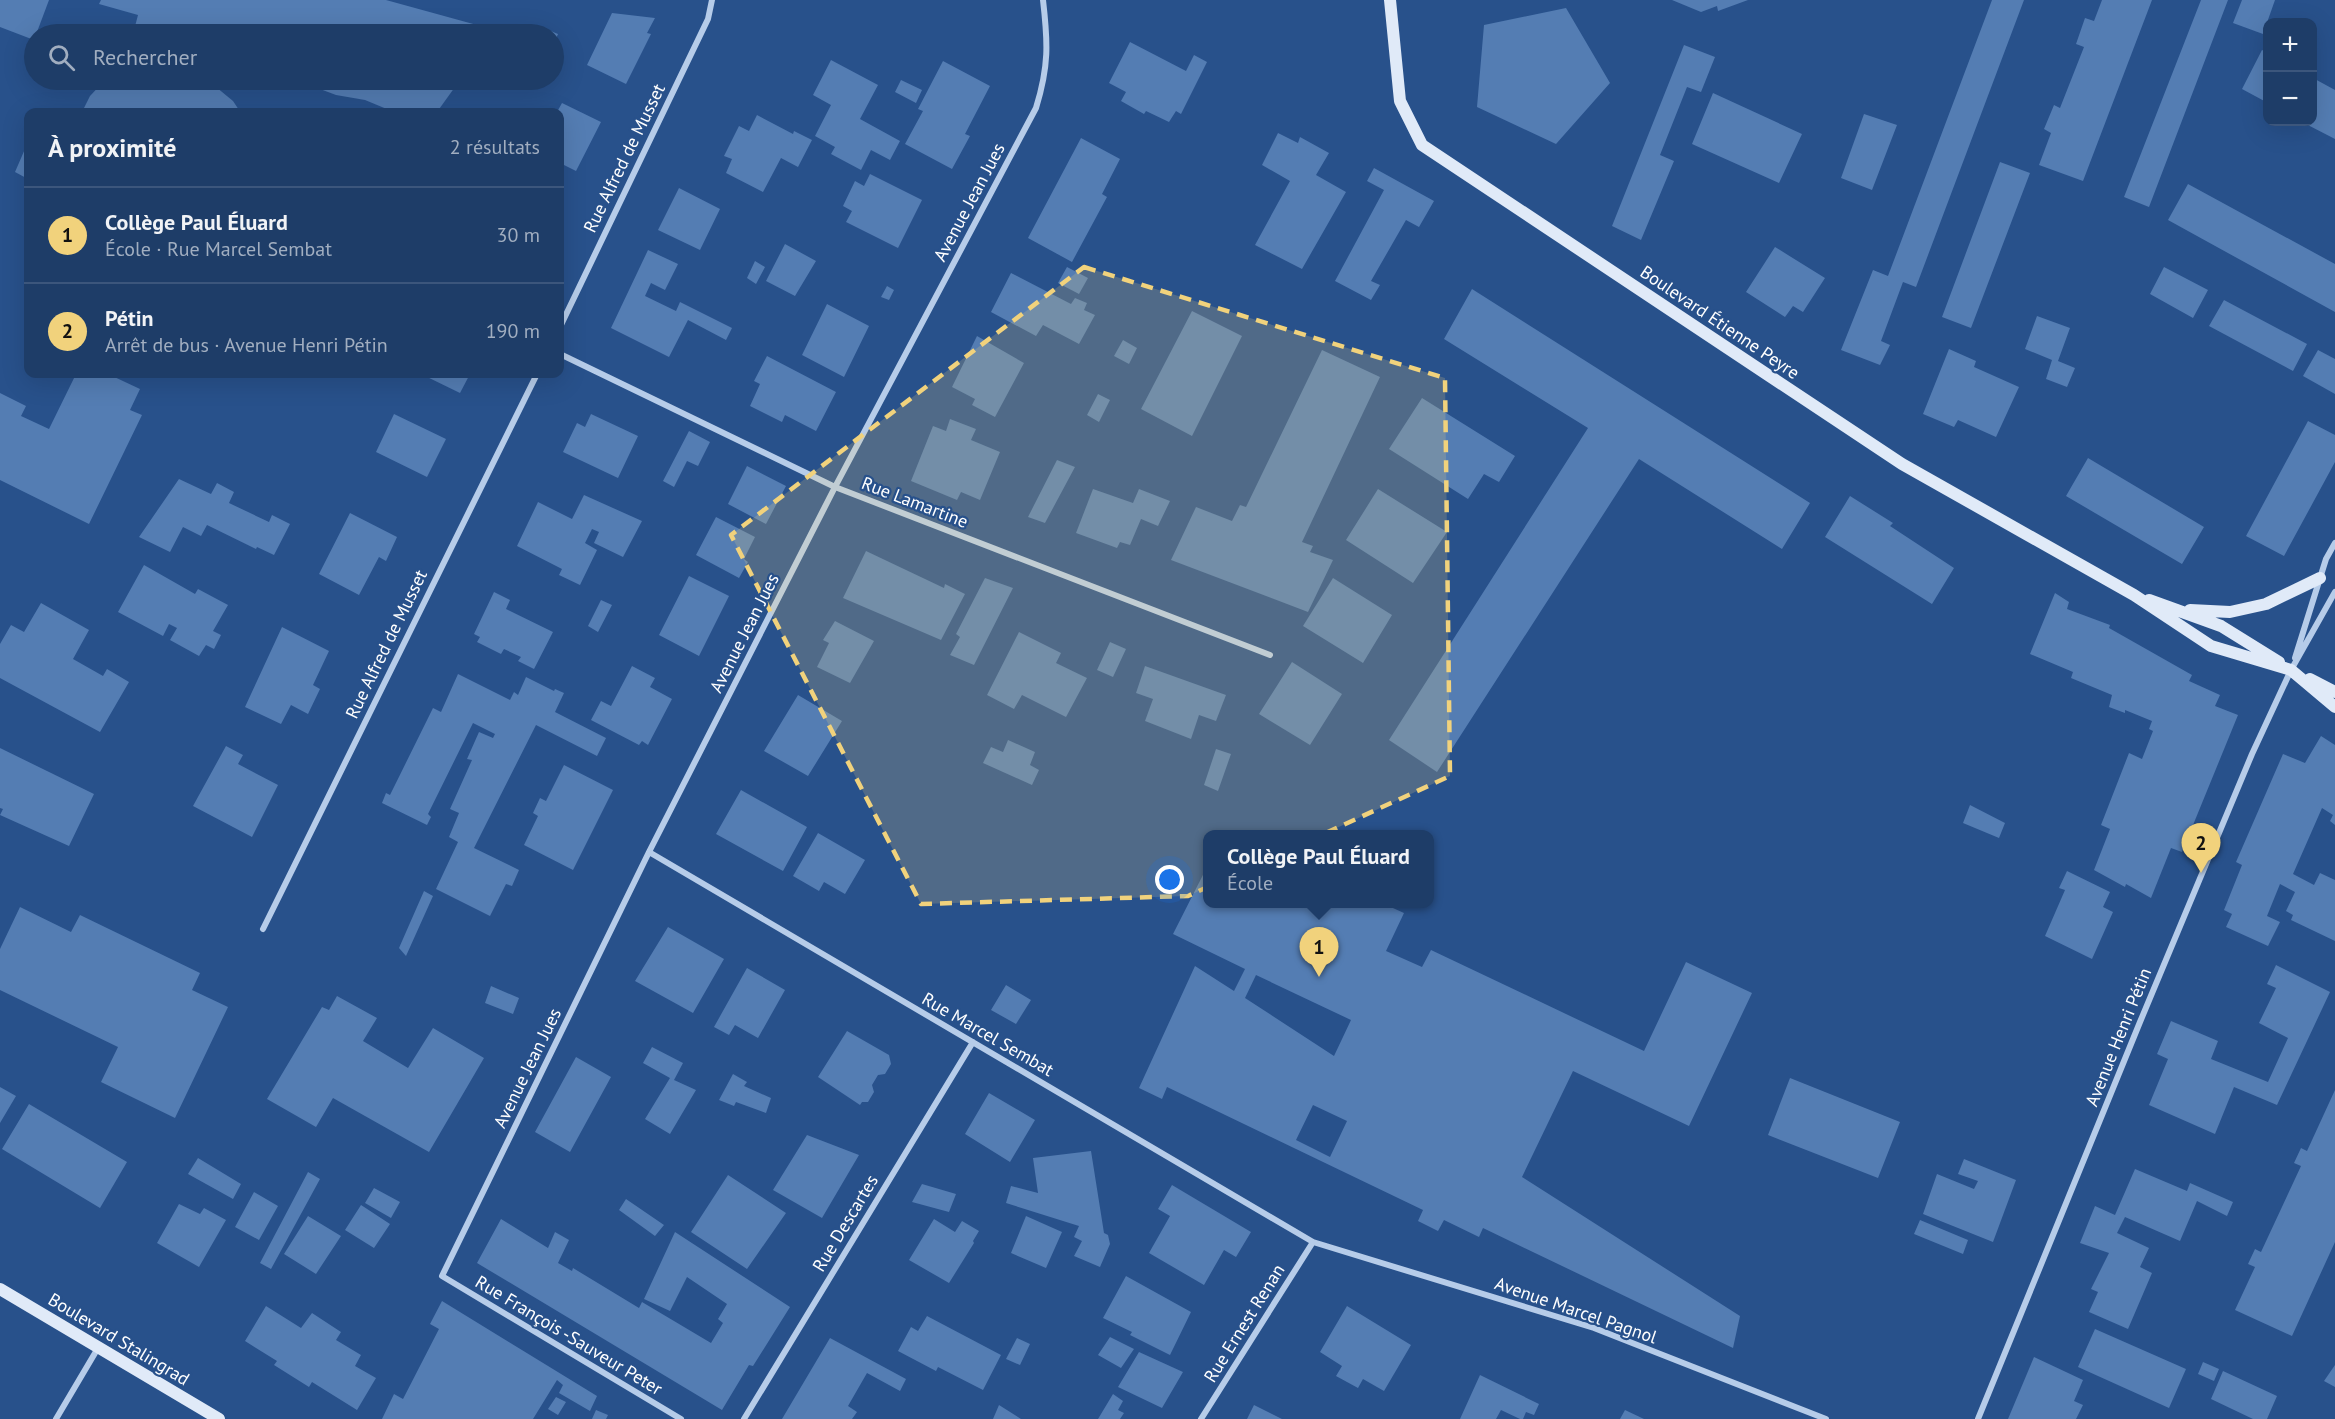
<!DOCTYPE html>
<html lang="fr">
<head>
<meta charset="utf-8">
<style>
  :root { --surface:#1e3d68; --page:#2b4871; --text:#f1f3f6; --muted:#a1aec0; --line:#3c567c; --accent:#f1d27c }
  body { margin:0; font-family:"PT Sans",sans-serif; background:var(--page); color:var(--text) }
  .controls { position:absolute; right:18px; top:18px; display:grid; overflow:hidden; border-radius:12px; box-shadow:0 6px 24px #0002 }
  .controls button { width:54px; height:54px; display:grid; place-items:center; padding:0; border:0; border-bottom:2px solid var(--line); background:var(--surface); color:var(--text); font:30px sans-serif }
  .you { position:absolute; left:1170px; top:880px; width:21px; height:21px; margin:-15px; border:4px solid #fff; border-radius:50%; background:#1a73e8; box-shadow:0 0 0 9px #1a73e833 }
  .badge { display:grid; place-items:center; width:39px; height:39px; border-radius:50%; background:var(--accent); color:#111; font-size:20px; font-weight:700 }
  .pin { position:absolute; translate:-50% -50px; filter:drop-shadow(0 2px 3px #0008) }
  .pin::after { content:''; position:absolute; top:32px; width:21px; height:18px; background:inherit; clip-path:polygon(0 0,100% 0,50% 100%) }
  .popup { position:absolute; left:1203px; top:830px; width:231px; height:78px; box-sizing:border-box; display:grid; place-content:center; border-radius:12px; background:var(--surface); filter:drop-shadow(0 2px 4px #0005); font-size:20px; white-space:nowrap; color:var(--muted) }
  .popup b { font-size:22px; color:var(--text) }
  .popup::after { content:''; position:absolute; left:50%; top:100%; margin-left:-12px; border:12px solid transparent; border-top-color:var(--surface) }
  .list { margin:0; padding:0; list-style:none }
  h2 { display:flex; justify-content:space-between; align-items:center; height:78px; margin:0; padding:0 24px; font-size:26px }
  h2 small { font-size:20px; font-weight:400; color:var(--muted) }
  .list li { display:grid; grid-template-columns:39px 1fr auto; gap:18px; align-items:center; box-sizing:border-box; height:96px; padding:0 24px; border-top:2px solid var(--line) }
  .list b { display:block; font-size:22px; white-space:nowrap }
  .list p { margin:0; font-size:20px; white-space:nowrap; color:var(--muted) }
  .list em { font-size:20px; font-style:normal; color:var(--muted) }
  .icon { flex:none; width:33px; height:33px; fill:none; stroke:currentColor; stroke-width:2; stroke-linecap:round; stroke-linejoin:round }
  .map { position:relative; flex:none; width:2335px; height:1419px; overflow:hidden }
  .search { position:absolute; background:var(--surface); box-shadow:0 6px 24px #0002; left:24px; top:24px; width:540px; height:66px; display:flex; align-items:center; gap:15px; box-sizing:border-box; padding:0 21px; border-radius:33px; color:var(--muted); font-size:22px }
  .panel { position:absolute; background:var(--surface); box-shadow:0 6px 24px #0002; left:24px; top:108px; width:540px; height:270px; border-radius:12px }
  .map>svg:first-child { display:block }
  .building { fill:#547db3; fill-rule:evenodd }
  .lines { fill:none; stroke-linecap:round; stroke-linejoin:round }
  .street { stroke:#b6cce9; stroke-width:6 }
  .secondary { stroke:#e0eaf8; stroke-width:12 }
  .marked { fill:#f1d27c; fill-opacity:0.2; stroke:#f1d27c; stroke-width:4.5; stroke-dasharray:12 8; stroke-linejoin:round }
  .labels { text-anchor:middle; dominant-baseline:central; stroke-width:4.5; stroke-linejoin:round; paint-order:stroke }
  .street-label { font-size:18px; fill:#fff; stroke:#28518b }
</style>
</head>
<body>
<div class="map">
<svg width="2335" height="1419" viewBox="0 0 2335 1419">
  <rect width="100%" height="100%" fill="#28518b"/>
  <path class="building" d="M0,0H49L34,40L0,27Z
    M101,0H386L495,30L492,34H209L187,29L186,34H133L138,15L99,4Z
    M1672,0H1748L1718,11L1717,6L1701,12Z
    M1992,0H2024L1916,287L1903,282L1881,341L1890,345L1880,365L1841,350L1873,270L1888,276Z
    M2102,0H2152L2083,181L2039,165L2051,133L2044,129L2054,105L2060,108L2084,47L2076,44L2085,18L2094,21Z
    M2201,0H2228L2149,207L2124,197Z
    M2242,0H2275L2263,34L2233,23Z
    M1566,8L1610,83L1556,144L1477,107L1484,25Z
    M612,13L655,18L647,33L651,34L626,84L587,65Z
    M536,25L558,34L554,43V34H528Z
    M1130,42L1186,71L1194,55L1207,62L1181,114L1176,111L1169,122L1146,111L1144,114L1121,101L1126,92L1109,83Z
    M1684,45L1715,57L1701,92L1687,87L1660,155L1674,161L1641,240L1612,226Z
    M2262,50L2268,53V103L2242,89Z
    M831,60L878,85L860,119L900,141L890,160L871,150L861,170L831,154L835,147L815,136L831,105L813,95Z
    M943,61L990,86L965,134L970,136L952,169L905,144L923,111L918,109Z
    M2313,78L2335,90V139L2302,122H2313Z
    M105,80H173L171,87L192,83L216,87L233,101L239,110V112H82L90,96Z
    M278,80H460L437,112H394L365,100L336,95L312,86Z
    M512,80H537L533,89Z
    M901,80L922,90L916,103L895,92Z
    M1713,93L1802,134L1779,183L1692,144Z
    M562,103L601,122L576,171L560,163V112H557Z
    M1864,114L1897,125L1872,190L1841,178Z
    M757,115L793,134L794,131L812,140L798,167L781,158L763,192L726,173L732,159L724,156L739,126L749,131Z
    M1278,133L1298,143L1300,137L1329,153L1316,175L1346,192L1302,269L1255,245L1290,181L1262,165Z
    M1081,138L1120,159L1102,194L1107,197L1072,262L1028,238Z
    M28,142V179L15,172Z
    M2000,162L2030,173L1971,328L1942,317Z
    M1374,168L1434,201L1419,227L1406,220L1371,281L1380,285L1371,300L1335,281L1384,190L1367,181Z
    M870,174L922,200L898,248L846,222L852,211L843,206L855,181L864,186Z
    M2188,184L2335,264V312L2168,220Z
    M679,188L720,209L700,250L658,230Z
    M785,244L816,261L795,296L766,281Z
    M1775,247L1825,278L1803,312L1793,306L1785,317L1746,292Z
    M648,250L678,264L665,290L651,283L645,296L676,311L680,302L732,328L726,340L688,320L669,357L611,328Z
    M755,261L765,267L756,284L747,278Z
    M1067,267L1088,278L1079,294L1058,283Z
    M2164,267L2208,290L2193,318L2150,294Z
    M1011,273L1071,304L1075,298L1087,303L1084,310L1095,315L1079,344L1043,325L1036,336L991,312Z
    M887,286L894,290L889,300L881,297Z
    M1472,289L1810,503L1782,549L1639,459L1437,772L1389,740L1588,428L1444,339Z
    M2224,300L2307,344L2293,371L2209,326Z
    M827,304L869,326L844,377L802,355Z
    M1192,311L1242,336L1192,436L1141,409Z
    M2037,316L2070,328L2058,361L2075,368L2067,387L2046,379L2052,360L2025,349Z
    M977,336L1024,363L995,417L972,405L975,399L952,387Z
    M1123,340L1137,348L1129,364L1114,356Z
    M1949,349L1976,361L1974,367L2019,387L1996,437L1958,420L1954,427L1923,414Z
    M1322,350L1380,377L1302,542L1313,546L1310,552L1333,560L1308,612L1171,560L1196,507L1232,521L1240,505L1246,507Z
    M2318,350L2335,359V394L2303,376Z
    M767,356L836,392L816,431L785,415L782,422L750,406L760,384L754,381Z
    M76,374H108L140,389L130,410L142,415L89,524L0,480V393L26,406L21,416L49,429Z
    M421,374H470L460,393Z
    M1098,394L1110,400L1099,422L1087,415Z
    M1422,398L1515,456L1499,482L1484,474L1468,499L1389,449Z
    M394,414L446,439L427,477L376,452Z
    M591,414L638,436L618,478L563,452L577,423L585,427Z
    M950,419L976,429L971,440L1000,452L980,500L961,492L957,500L911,481L933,426L946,431Z
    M2308,421L2335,435V462L2284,556L2246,536Z
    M689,431L710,442L698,466L687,461L674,487L663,481Z
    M2088,458L2204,527L2182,564L2066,496Z
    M1057,460L1075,467L1045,523L1028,517Z
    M747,466L786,486L766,524L728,504Z
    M179,479L211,494L217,483L234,492L229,503L269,522L272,515L290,524L274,555L257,547L256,549L207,525L201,536L183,527L170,552L139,537Z
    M1093,489L1133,503L1139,489L1170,501L1158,526L1141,519L1130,545L1120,542L1117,548L1076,533Z
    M1378,489L1447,532L1413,583L1346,540Z
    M584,495L642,521L623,557L594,543L599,532L592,529L585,543L597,550L580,585L559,575L562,569L517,546L538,502L572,519Z
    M1850,496L1893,523L1890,526L1954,568L1932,604L1825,537Z
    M350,513L397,537L386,561L379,557L359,595L319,574Z
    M716,517L755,537L744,559L748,562L739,578L696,555Z
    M866,551L944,588L945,584L965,594L941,640L843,598Z
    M144,565L195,594L198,589L228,605L213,631L221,635L214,649L206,645L199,656L170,640L177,628L169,624L163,636L118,612Z
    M689,576L729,596L699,656L659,635Z
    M985,578L1013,588L974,665L950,655L960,637L956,634Z
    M1333,578L1392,615L1363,663L1303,626Z
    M494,592L510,600L506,609L553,632L534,669L518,661L521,657L504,649L501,654L477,642L480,637L474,634Z
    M2055,593L2069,602L2067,609L2110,625L2109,628L2192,675L2189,681L2220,695L2215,706L2238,715L2182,852L2171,848L2151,898L2126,884L2125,887L2094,870L2110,829L2101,825L2129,753L2142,759L2153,731L2149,729L2152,721L2125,710V713L2109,707L2112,695L2071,678L2073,672L2030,654Z
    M601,600L612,605L598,632L588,626Z
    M41,603L89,630L73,659L103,676L107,669L129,682L100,732L0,678V644L11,625L24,632Z
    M835,621L874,641L850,683L817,667L829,643L823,640Z
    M282,627L329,651L313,685L320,689L308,714L291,705L281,724L245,707Z
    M1019,632L1061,653L1056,663L1087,678L1066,717L1022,695L1014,709L987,695Z
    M1110,642L1126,649L1113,677L1097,670Z
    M1292,662L1342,694L1310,745L1259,714Z
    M632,666L655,678L650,687L672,699L648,745L642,741L639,745L591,720L601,701L611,706Z
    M1145,666L1226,695L1216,721L1199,715L1191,739L1145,721L1153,699L1136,693Z
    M458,674L510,700L514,692L518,695L526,677L554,691L555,689L564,693L555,712L606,738L597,756L536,725L474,848L519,870L512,886L506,884L490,916L436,889L458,842L449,837L459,813L450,809L472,760L467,759L479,732L493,738L495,734L473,723L428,814L431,817L427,825L382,803L386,793L390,795L433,708L441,712Z
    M798,695L842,721L808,776L764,751Z
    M2321,736L2335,745V825L2330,821L2333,815L2322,808L2293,874L2314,885L2320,873L2335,880V941L2291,920L2293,915L2286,911L2295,892L2280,884L2267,916L2280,922L2268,946L2226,927L2232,914L2224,910L2242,865L2236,862L2283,754L2305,763Z
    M1008,740L1035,752L1030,765L1039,770L1032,785L983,763L991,747L1003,752Z
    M226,746L243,755L238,764L278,785L252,837L193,806Z
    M0,748L94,794L69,846L0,815L3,809L0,808Z
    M1216,749L1231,754L1218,791L1204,785Z
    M564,765L613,790L573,870L524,845L538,816L533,813L540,798L546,801Z
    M741,790L807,827L783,871L716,834Z
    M1970,805L2005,823L1999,838L1963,823Z
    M818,833L865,860L845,894L824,882L819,891L793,876Z
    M1208,865V904H1384L1404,913L1386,951L1422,967L1431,950L1644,1051L1686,962L1752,993L1689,1126L1573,1071L1522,1177L1740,1316L1733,1348L1483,1228L1479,1237L1444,1220L1438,1231L1418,1221L1423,1210L1167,1087L1162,1099L1139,1088L1195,966L1234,991L1245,969L1173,934ZM1256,975L1351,1020L1334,1056L1245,998ZM1313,1105L1347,1121L1330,1157L1296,1140Z
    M2067,871L2110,892L2103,907L2113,912L2092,959L2045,936L2065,890L2059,888Z
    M424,891L433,896L406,956L399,948Z
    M20,907L71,932L80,915L200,973L192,990L228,1007L175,1118L101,1082L118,1047L0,990V949Z
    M668,927L724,959L693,1013L635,981Z
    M2276,965L2330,992L2277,1105L2234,1087L2215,1134L2149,1105L2168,1059L2157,1054L2171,1021L2218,1041L2211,1059L2268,1082L2288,1038L2259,1023L2276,988L2267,984Z
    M747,968L785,990L758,1038L735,1025L729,1035L714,1027Z
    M1006,985L1031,1000L1016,1024L991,1010Z
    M491,986L519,998L513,1014L485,1003Z
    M337,996L377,1018L363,1041L408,1068L433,1028L484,1058L429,1152L333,1098L316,1127L267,1099L322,1007L329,1010Z
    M847,1031L889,1055L891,1064L885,1074L878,1075L872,1085L874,1092L868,1102H862L860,1105L818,1077Z
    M652,1047L683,1063L674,1080L696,1090L670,1134L645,1119L670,1078L643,1063Z
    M576,1057L611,1077L570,1152L535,1132Z
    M733,1074L747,1082L744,1086L771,1098L766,1113L736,1102L734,1106L719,1100Z
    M1790,1078L1900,1122L1878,1178L1768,1135Z
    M0,1087L16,1096L0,1123Z
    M2335,1090V1242L2292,1336L2235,1310L2255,1267L2248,1264L2255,1249L2261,1252L2301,1166L2294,1163L2301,1148L2307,1151Z
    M989,1093L1035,1120L1010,1162L965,1134Z
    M29,1104L127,1162L100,1208L2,1149Z
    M807,1135L859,1155L822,1218L773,1190Z
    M1091,1151L1104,1233L1108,1235L1110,1244L1100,1267L1074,1256L1082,1241L1074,1237L1079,1226L1006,1203L1011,1186L1038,1193L1033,1158Z
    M198,1158L241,1184L233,1199L188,1174Z
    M1964,1159L2016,1180L1993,1242L1923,1214L1937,1174L1974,1189L1978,1181L1958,1174Z
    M2135,1169L2187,1191L2190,1183L2233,1202L2227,1216L2197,1201L2180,1241L2125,1217L2117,1233L2149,1248L2140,1267L2152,1273L2128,1329L2089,1312L2098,1292L2091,1289L2109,1253L2080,1243L2095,1206L2115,1215Z
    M308,1172L320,1179L271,1269L260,1263Z
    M728,1175L786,1213L747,1269L691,1232Z
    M922,1184L956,1194L949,1212L912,1202Z
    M1172,1185L1251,1232L1236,1257L1224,1250L1204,1285L1149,1253L1170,1216L1158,1209Z
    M374,1188L400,1202L391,1218L365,1203Z
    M254,1192L278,1206L259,1240L235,1227Z
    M626,1199L664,1225L655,1236L619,1210Z
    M179,1204L200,1214L204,1208L226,1220L199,1267L157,1243Z
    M361,1205L390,1224L374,1248L345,1230Z
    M308,1216L341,1236L316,1274L284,1254Z
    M1026,1216L1062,1232L1046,1268L1011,1253Z
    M501,1219L548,1248L555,1232L569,1240L558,1263L572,1271L573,1268L639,1308L642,1302L711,1343L723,1323L718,1319L727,1304L687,1277L670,1311L644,1299L675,1232L790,1307L753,1366L749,1365L722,1410L477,1263Z
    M934,1219L955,1232L962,1221L979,1231L973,1241L974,1243L949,1283L909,1260Z
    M1920,1220L1968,1240L1963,1254L1914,1234Z
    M1126,1276L1191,1312L1170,1355L1130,1335L1132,1332L1103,1318Z
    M442,1301L597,1396L590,1411L559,1393L563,1385L557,1380L533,1419H382L394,1394L403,1399L439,1329L430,1324Z
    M266,1306L301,1328L312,1313L341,1332L336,1340L361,1355L355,1366L376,1378L357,1410L312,1382L309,1387L274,1365L277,1361L245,1341Z
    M1347,1306L1411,1345L1384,1391L1363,1379L1358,1388L1336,1376L1342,1366L1320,1352Z
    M927,1316L1001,1355L983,1390L938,1367L936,1371L898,1351L911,1327L918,1331Z
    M2095,1329L2186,1369L2169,1408L2078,1367Z
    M1110,1337L1134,1349L1121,1368L1098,1355Z
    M830,1338L906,1379L900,1391L867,1373L848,1406L857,1412L852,1419H782Z
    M1017,1338L1030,1344L1020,1365L1006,1359Z
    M1139,1352L1183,1372L1162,1408L1118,1387Z
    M2034,1357L2083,1380L2074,1401L2083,1405L2076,1419H2008Z
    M2203,1362L2219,1369L2214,1381L2198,1374Z
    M2335,1365V1387L2324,1381Z
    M2223,1371L2277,1396L2267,1419H2253L2211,1399Z
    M1480,1375L1539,1404L1534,1415L1526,1412L1523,1419H1520L1501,1410L1496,1419H1460Z
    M1113,1394L1123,1401L1118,1410L1124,1413L1120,1419H1098Z
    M556,1397L566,1402L558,1415L548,1409Z
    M999,1405L1021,1419H993Z
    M1254,1405L1282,1419H1247Z
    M596,1410L608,1415L606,1419H592Z
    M1625,1410L1644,1419H1620Z"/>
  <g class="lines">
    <path class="street" d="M560,327L708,19L712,0
      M560,354L835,487L1270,655
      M2295,658L2326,559L2335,543
      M649,852L1313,1242L1594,1328L1826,1419
      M263,929L537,374
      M56,1419L98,1348
      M681,1419L442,1276L649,852L835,487L1036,108C1049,66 1048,43 1043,0
      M744,1419L973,1042
      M1201,1419L1313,1242
      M1978,1419L2140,1022L2252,754L2291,670L2335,592"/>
    <path class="secondary" d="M1390,0L1400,101L1422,145L1902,464L2134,595L2211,646L2291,670L2335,707
      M2149,600L2221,626L2279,662
      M2190,610L2230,612L2266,604L2320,578
      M2310,679L2335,692
      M0,1289L219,1419"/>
  </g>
  <path class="marked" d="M1084,267L1445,378L1450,776L1188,896L921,904L731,535Z"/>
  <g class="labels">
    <g class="street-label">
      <text transform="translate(624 158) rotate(-64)">Rue Alfred de Musset</text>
      <text transform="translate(969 202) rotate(-62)">Avenue Jean Jues</text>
      <text transform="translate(1720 322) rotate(34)">Boulevard Étienne Peyre</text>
      <text transform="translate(915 502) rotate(21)">Rue Lamartine</text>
      <text transform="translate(744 633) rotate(-63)">Avenue Jean Jues</text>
      <text transform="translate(386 644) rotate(-64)">Rue Alfred de Musset</text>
      <text transform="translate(988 1034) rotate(30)">Rue Marcel Sembat</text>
      <text transform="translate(2118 1037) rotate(-68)">Avenue Henri Pétin</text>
      <text transform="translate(527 1068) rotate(-64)">Avenue Jean Jues</text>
      <text transform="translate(845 1223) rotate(-59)">Rue Descartes</text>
      <text transform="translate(1576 1310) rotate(19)">Avenue Marcel Pagnol</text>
      <text transform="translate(1244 1323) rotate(-58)">Rue Ernest Renan</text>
      <text transform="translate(569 1335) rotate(31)">Rue François -Sauveur Peter</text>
      <text transform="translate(119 1339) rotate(31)">Boulevard Stalingrad</text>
    </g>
  </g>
</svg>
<div class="controls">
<button>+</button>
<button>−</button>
</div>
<div class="you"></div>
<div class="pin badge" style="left:1319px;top:977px">1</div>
<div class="popup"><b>Collège Paul Éluard</b>École</div>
<div class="pin badge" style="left:2201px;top:873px">2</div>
<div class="search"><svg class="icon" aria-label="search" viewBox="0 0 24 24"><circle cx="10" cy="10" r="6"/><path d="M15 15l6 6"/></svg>Rechercher</div>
<section class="panel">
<h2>À proximité<small>2 résultats</small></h2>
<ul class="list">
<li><span class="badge">1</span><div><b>Collège Paul Éluard</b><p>École · Rue Marcel Sembat</p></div><em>30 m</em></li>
<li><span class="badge">2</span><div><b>Pétin</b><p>Arrêt de bus · Avenue Henri Pétin</p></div><em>190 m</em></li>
</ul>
</section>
</div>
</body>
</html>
